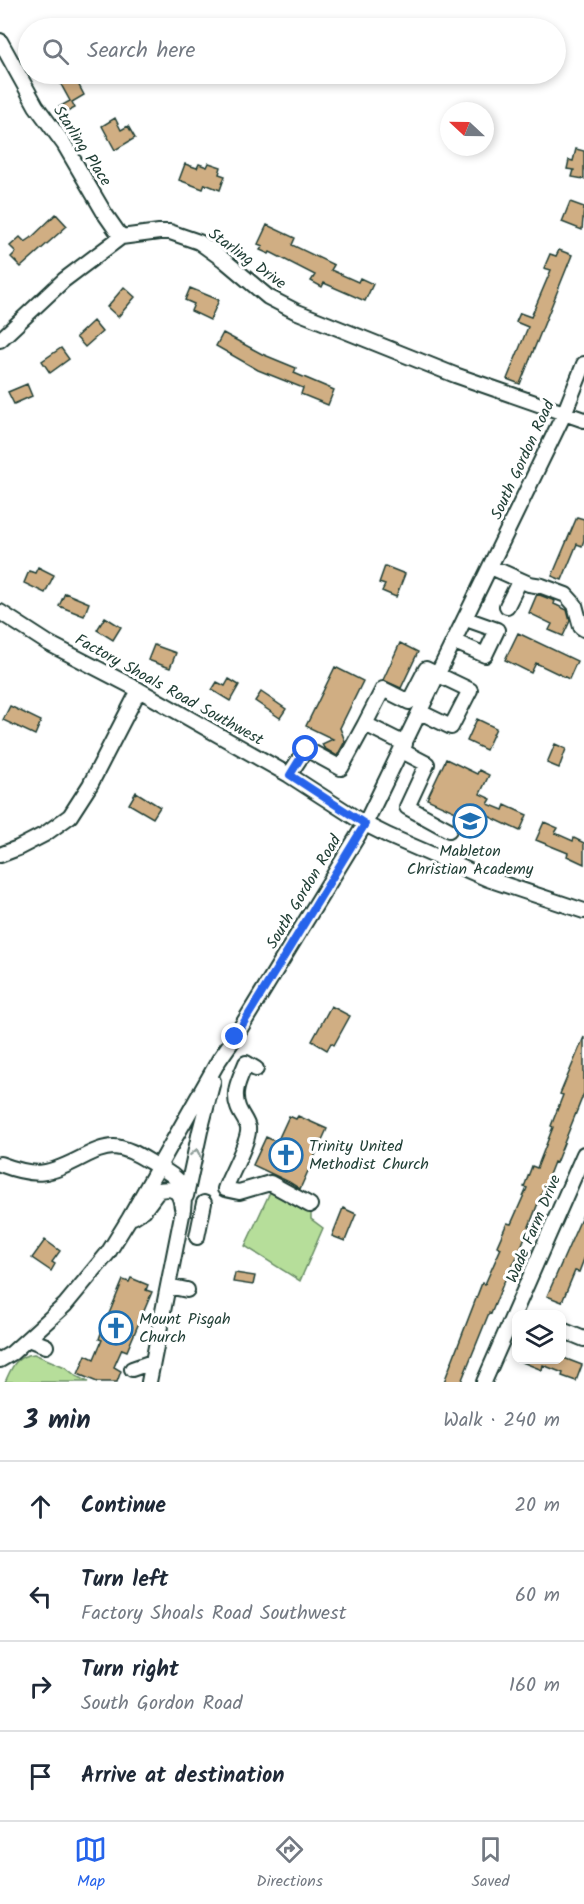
<!DOCTYPE html>
<html lang="en">
<head>
<meta charset="utf-8">
<style>
  :root { --surface:#fff; --page:#f6f6f7; --text:#1f2937; --muted:#747a83; --line:#e0e1e3; --accent:#2563eb }
  body { margin:0; font-family:Kalam,sans-serif; background:var(--page); color:var(--text) }
  .controls { position:absolute; right:18px; bottom:18px; display:grid; overflow:hidden; border-radius:12px; box-shadow:0 3px 9px #0003 }
  .controls button { width:54px; height:54px; display:grid; place-items:center; padding:0; border:0; border-bottom:2px solid var(--line); background:var(--surface); color:var(--text); font:30px sans-serif }
  .compass { position:absolute; left:440px; top:102px; width:54px; height:54px; border-radius:50%; background:var(--surface); box-shadow:0 3px 9px #0003; rotate:292deg }
  .stop { position:absolute; width:18px; height:18px; margin:-14px; border:4px solid #2563eb; border-radius:50%; background:#fff }
  .stop.end { background:#2563eb; border-color:#fff; box-shadow:0 2px 6px #0008 }
  .list { margin:0; padding:0; list-style:none }
  h2 { display:flex; justify-content:space-between; align-items:center; height:78px; margin:0; padding:0 24px; font-size:26px }
  h2 small { font-size:20px; font-weight:400; color:var(--muted) }
  .list li { display:grid; grid-template-columns:39px 1fr auto; gap:18px; align-items:center; box-sizing:border-box; height:90px; padding:0 24px; border-top:2px solid var(--line) }
  .list b { display:block; font-size:22px; white-space:nowrap }
  .list p { margin:0; font-size:20px; white-space:nowrap; color:var(--muted) }
  .list em { font-size:20px; font-style:normal; color:var(--muted) }
  .icon { flex:none; width:33px; height:33px; fill:none; stroke:currentColor; stroke-width:2; stroke-linecap:round; stroke-linejoin:round }
  .map { position:relative; flex:none; width:584px; height:1382px; overflow:hidden }
  .search { position:absolute; background:var(--surface); box-shadow:0 3px 9px #0003; left:18px; right:18px; top:18px; height:66px; display:flex; align-items:center; gap:15px; box-sizing:border-box; padding:0 21px; border-radius:33px; color:var(--muted); font-size:22px }
  .sheet { height:438px; background:var(--surface) }
  nav { display:flex; justify-content:space-around; align-items:center; box-sizing:border-box; height:84px; border-top:2px solid var(--line); background:var(--surface); font-size:16px; color:var(--muted) }
  nav a { display:grid; justify-items:center; gap:3px }
  nav .on { color:var(--accent) }
  .map>svg:first-child { display:block }
  .green { fill:#b6de9a; stroke:#6a8e67; stroke-width:1.5 }
  .building { fill:#d0ae83; stroke:#1f3d34; stroke-width:1.5 }
  .lines { fill:none; stroke-linecap:round; stroke-linejoin:round }
  .minor-casing { stroke:#1f3d34; stroke-width:18 }
  .minor { stroke:#fff; stroke-width:14 }
  .oneway { stroke:#8f9e9a }
  .route { stroke:#2563eb; stroke-width:8 }
  .labels { text-anchor:middle; dominant-baseline:central; stroke-width:6; stroke-linejoin:round; paint-order:stroke }
  .street-label { font-size:16px; fill:#1f3d34; stroke:#fff }
  .poi-label { font-size:16px; fill:#1f3d34; stroke:#fff; text-anchor:start }
</style>
</head>
<body>
<div class="map">
<svg width="584" height="1382" viewBox="0 0 584 1382">
  <rect width="100%" height="100%" fill="#fff"/>
  <filter id="ink" filterUnits="userSpaceOnUse"><feTurbulence type="fractalNoise" baseFrequency=".0167" numOctaves="2"/><feDisplacementMap in="SourceGraphic" scale="12" xChannelSelector="R" yChannelSelector="G"/><feConvolveMatrix kernelMatrix="1 2 1 2 8 2 1 2 1" color-interpolation-filters="sRGB"/></filter>
  <g filter="url(#ink)">
    <path class="green" d="M271,1190L311,1212V1219L323,1228L300,1281L245,1246Z
      M34,1354L65,1367L76,1376L88,1382H5C12,1367 15,1356 34,1354Z"/>
    <path class="building" d="M64,74H73L84,95L72,102L75,108L63,114L59,107L70,101L57,77Z
      M115,118L121,130L128,126L135,138L115,150L102,126Z
      M576,149L584,151V179L572,177L574,170L567,169L569,160L573,161Z
      M209,163L221,167L219,174L225,176L220,190L205,184L203,189L179,180L185,164L197,168L199,164L207,167Z
      M570,202L584,207L582,230L562,222Z
      M56,214L67,226L21,267L11,257L16,252L10,246L20,237L25,242L31,238Z
      M267,225L295,238L292,245L334,265L331,270L358,282L360,278L373,284L365,301L324,283L322,287L311,281L315,275L270,252L269,254L260,250L263,246L258,244Z
      M559,250L572,255L520,384L507,379L528,327L516,322L520,313L531,317L551,270L544,268L550,254L556,256Z
      M124,287L135,297L118,317L107,307Z
      M190,288L219,300L210,320L191,311L194,304L185,300Z
      M93,321L102,332L85,347L76,337Z
      M223,333L262,354L296,368L294,373L334,390L328,405L301,394L303,388L258,370L216,346Z
      M61,348L69,359L50,373L42,361Z
      M27,384L32,396L14,404L8,392Z
      M577,517L584,519V540L582,546L577,544L562,580L552,576Z
      M385,566L405,574L396,597L382,591L385,585L379,583Z
      M38,567L54,575L45,593L24,583L29,571L35,573Z
      M65,593L89,603L84,616L59,606Z
      M537,594L555,601L554,604L567,610L570,621L563,636L549,630L552,624L529,613Z
      M105,617L121,627L113,640L97,630Z
      M518,633L577,661L569,679L536,663L531,673L505,660Z
      M400,643L418,652L401,688L383,680Z
      M154,645L176,653L170,668L148,660Z
      M335,667L363,681L340,728L345,741L337,756L324,748L322,744L333,739L306,726Z
      M229,679L239,685L230,701L212,690L217,682L225,686Z
      M261,692L286,709L280,718L255,701Z
      M10,706L41,721L35,735L3,720Z
      M477,719L496,728L486,750L467,741Z
      M555,744L566,749L559,768L547,763Z
      M446,759L477,774L479,770L489,775L480,794L491,799L488,804L503,810L505,805L527,815L520,831L484,814L483,817L472,812L465,826L454,821L458,813L427,799Z
      M136,792L160,807L153,818L129,804Z
      M544,822L558,828L555,833L573,841L574,838L584,843V864L567,856L568,853L536,840Z
      M331,1006L350,1016L334,1045L331,1043L327,1050L312,1041Z
      M584,1037V1093L556,1163L554,1162L518,1255L503,1284L491,1314L489,1313L461,1382H444L482,1283L485,1284L501,1248L497,1246L507,1223L511,1224L527,1188L524,1187L532,1166L537,1168L553,1127L551,1126L563,1095L560,1094Z
      M289,1116L296,1119L298,1116L327,1129L300,1189L289,1182L253,1165L266,1137L277,1142Z
      M343,1208L356,1214L345,1241L332,1236Z
      M584,1212V1259L579,1272L575,1271L562,1302L547,1296Z
      M45,1240L60,1251L52,1262L55,1264L51,1271L32,1258Z
      M235,1273L255,1276L253,1285L233,1282Z
      M131,1278L148,1285L146,1290L152,1292L127,1351L122,1349L114,1367L121,1371L117,1382H97L78,1374L86,1355L94,1359L102,1340L99,1339L101,1333L123,1280L129,1282Z
      M561,1357L582,1365L576,1381L562,1376L563,1373L543,1365L542,1370L517,1360L561,1359Z"/>
    <g class="lines">
      <g class="minor-casing">
        <path id="minor" d="M0,41L36,106L64,144L105,214L121,237
          M0,340L64,280L121,237L159,232H170L199,242L224,260L268,297L295,311L455,375L584,420
          M491,567L529,584L542,586L566,595L575,605L581,627L584,629
          M507,606L520,580
          M0,612L48,643L139,690L289,775L365,824L389,836L488,879L584,911
          M455,642L485,655L497,630L466,619
          M405,744L365,724L383,689L409,702L426,669L470,690L451,727L420,712
          M402,751L427,764L407,807L449,830
          M289,775L306,749L341,768L365,724
          M0,855L18,848L45,834L70,816L90,785L139,690
          M256,1069L246,1063C240,1078 232,1091 238,1107C240,1114 247,1121 248,1128C250,1140 230,1175 225,1189L239,1192L270,1183L310,1205
          M0,1164C37,1178 48,1175 83,1157C93,1152 103,1147 114,1147C128,1148 140,1156 152,1163C164,1169 177,1177 185,1188L183,1210L149,1382
          M186,1196L200,1131L213,1081
          M133,1217L144,1210L159,1190C176,1187 180,1192 182,1208
          M197,1237L204,1203
          M168,1286L187,1290
          M562,1330L584,1339
          M28,1339L46,1346
          M0,1360L12,1353L65,1305L108,1253L129,1219L219,1060L235,1037L365,824L564,414L584,364
          M132,1369L152,1362
          M484,1382L584,1154"/>
      </g>
      <use href="#minor" class="minor"/>
    </g>
    <defs><path id="oneway-chevron" d="M-2-3.5L2.5 0L-2 3.5" fill="none" stroke-width="1.6" stroke-linecap="round" stroke-linejoin="round" transform="scale(1.5)"/></defs>
    <use class="oneway" href="#oneway-chevron" transform="translate(196 1153) rotate(-79)"/>
  </g>
  <g class="lines" filter="url(#ink)">
    <path class="route" d="M235,1037L365,824L290,775L306,749"/>
  </g>
  <defs>
    <g id="school-ring" transform="scale(1.725)"><circle r="9.5" fill="#fff" stroke="#1f6fb2" stroke-width="1.5"/><path d="M0-5L7-2L0 1L-7-2ZM-4 1L0 2.5L4 1V4Q0 6-4 4Z" fill="#1f6fb2"/></g>
    <g id="church-ring" transform="scale(1.725)"><circle r="9.5" fill="#fff" stroke="#1f6fb2" stroke-width="1.5"/><path d="M-1.2-6h2.4v3.5h3.3v2.4h-3.3V6h-2.4V-.1h-3.3v-2.4h3.3Z" fill="#1f6fb2"/></g>
  </defs>
  <g fill-rule="evenodd">
    <use href="#school-ring" x="470" y="821"/>
    <use href="#church-ring" x="286" y="1155"/>
    <use href="#church-ring" x="116" y="1328"/>
  </g>
  <g class="labels">
    <g class="street-label">
      <text transform="translate(82 146) rotate(57)">Starling Place</text>
      <text transform="translate(247 259) rotate(36)">Starling Drive</text>
      <text transform="translate(523 460) rotate(-65)">South Gordon Road</text>
      <text transform="translate(169 690) rotate(29)">Factory Shoals Road Southwest</text>
      <text transform="translate(304 892) rotate(-59)">South Gordon Road</text>
      <text transform="translate(534 1229) rotate(-67)">Wade Farm Drive</text>
    </g>
    <g class="poi-label">
      <text x="470" y="851" text-anchor="middle">Mableton<tspan x="470" dy="18">Christian Academy</tspan></text>
      <text x="309" y="1146">Trinity United<tspan x="309" dy="18">Methodist Church</tspan></text>
      <text x="139" y="1319">Mount Pisgah<tspan x="139" dy="18">Church</tspan></text>
    </g>
  </g>
</svg>
<div class="controls">
<button><svg class="icon" aria-label="layers" viewBox="0 0 24 24"><path d="M12 4l9 5-9 5-9-5zM3 14l9 5 9-5"/></svg></button>
</div>
<svg class="compass" viewBox="-18 -18 36 36"><path d="M0-13l5 13h-10z" fill="#e53935"/><path d="M0 13l5-13h-10z" fill="#747a83"/></svg>
<div class="stop" style="left:306px;top:749px"></div>
<div class="stop end" style="left:235px;top:1037px"></div>
<div class="search"><svg class="icon" aria-label="search" viewBox="0 0 24 24"><circle cx="10" cy="10" r="6"/><path d="M15 15l6 6"/></svg>Search here</div>
</div>
<section class="sheet">
<h2>3 min<small>Walk · 240 m</small></h2>
<ul class="list">
<li><svg class="icon" aria-label="ahead" viewBox="0 0 24 24"><path d="M12 20V5M6 11l6-6 6 6"/></svg><div><b>Continue</b></div><em>20 m</em></li>
<li><svg class="icon" aria-label="left" viewBox="0 0 24 24"><path d="M17 20v-9H6M10 6l-5 5 5 5"/></svg><div><b>Turn left</b><p>Factory Shoals Road Southwest</p></div><em>60 m</em></li>
<li><svg class="icon" aria-label="right" viewBox="0 0 24 24"><path d="M7 20v-9h11M14 6l5 5-5 5"/></svg><div><b>Turn right</b><p>South Gordon Road</p></div><em>160 m</em></li>
<li><svg class="icon" aria-label="arrive" viewBox="0 0 24 24"><path d="M6 21V4h12l-3 4 3 4H6"/></svg><div><b>Arrive at destination</b></div></li>
</ul>
</section>
<nav>
<a class="on"><svg class="icon" aria-label="map" viewBox="0 0 24 24"><path d="M3 6l6-2 6 2 6-2v14l-6 2-6-2-6 2zM9 4v14M15 6v14"/></svg>Map</a>
<a><svg class="icon" aria-label="directions" viewBox="0 0 24 24"><path d="M12 3l9 9-9 9-9-9zM9 14v-3h6M13 9l2 2-2 2"/></svg>Directions</a>
<a><svg class="icon" aria-label="saved" viewBox="0 0 24 24"><path d="M7 4h10v16l-5-4-5 4z"/></svg>Saved</a>
</nav>
</body>
</html>
